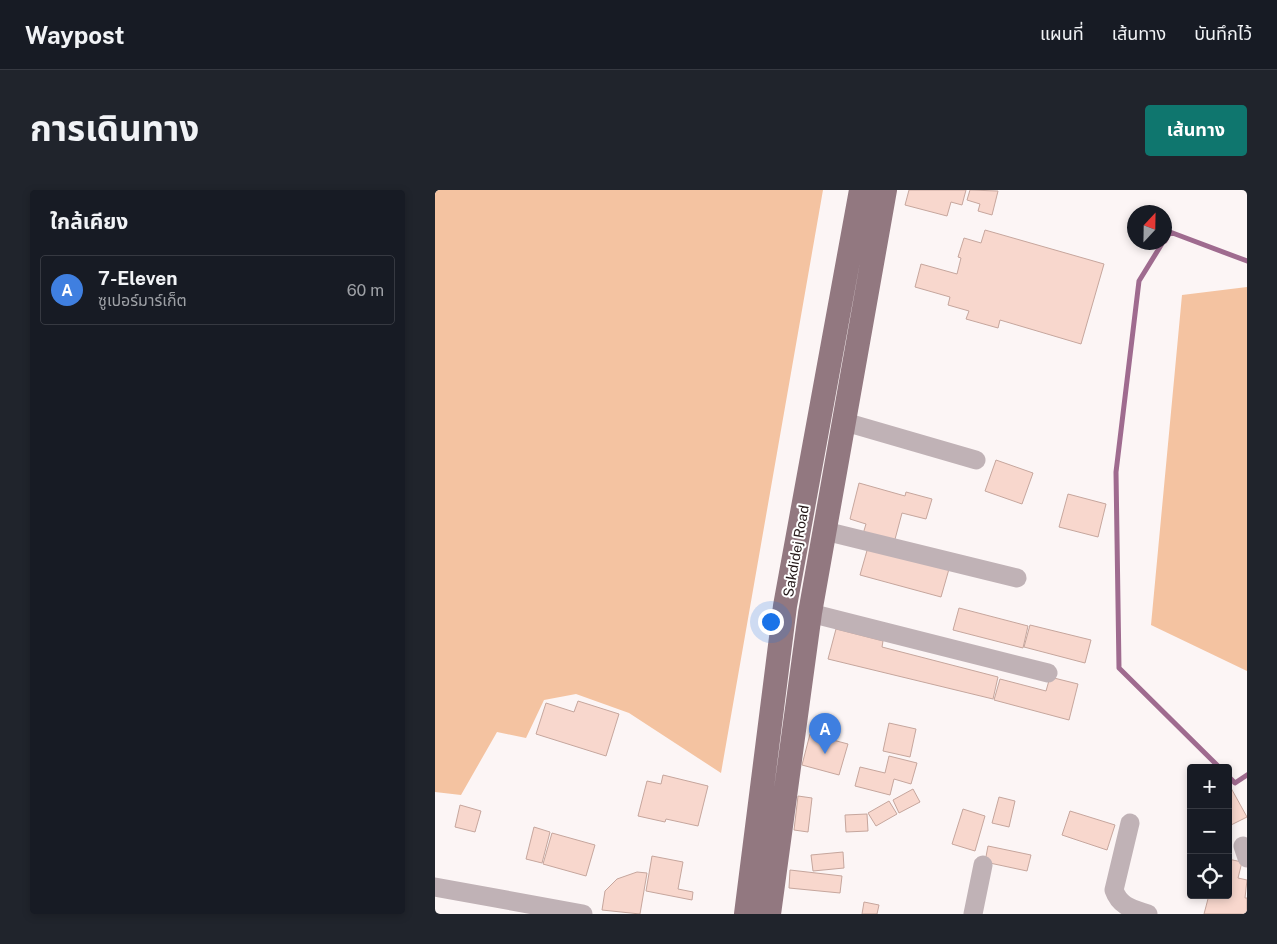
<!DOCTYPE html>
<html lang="th">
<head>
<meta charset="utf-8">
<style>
  :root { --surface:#171b24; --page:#20242c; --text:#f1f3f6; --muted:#9ea1a6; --line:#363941; --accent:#0f766e }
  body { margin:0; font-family:"Public Sans","Noto Sans Thai",sans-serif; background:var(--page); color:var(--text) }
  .controls { position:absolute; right:15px; bottom:15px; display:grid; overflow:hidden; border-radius:5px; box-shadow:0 2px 8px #0003 }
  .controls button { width:45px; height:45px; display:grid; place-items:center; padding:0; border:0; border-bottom:1px solid var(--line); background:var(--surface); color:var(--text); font:25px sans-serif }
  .compass { position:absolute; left:692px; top:15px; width:45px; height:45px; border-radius:50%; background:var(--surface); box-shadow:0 2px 8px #0003; rotate:22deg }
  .you { position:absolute; left:335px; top:431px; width:18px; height:18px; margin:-12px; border:4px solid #fff; border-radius:50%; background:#1a73e8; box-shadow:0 0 0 8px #1a73e833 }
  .badge { display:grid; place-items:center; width:32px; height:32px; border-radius:50%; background:var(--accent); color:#fff; font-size:16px; font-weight:700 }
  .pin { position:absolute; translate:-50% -41px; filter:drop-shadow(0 1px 2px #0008) }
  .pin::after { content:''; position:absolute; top:26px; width:18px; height:15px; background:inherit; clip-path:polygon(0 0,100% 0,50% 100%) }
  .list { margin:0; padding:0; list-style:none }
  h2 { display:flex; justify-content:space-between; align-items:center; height:65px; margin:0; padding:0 20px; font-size:21px }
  h2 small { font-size:16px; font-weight:400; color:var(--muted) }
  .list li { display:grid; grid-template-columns:32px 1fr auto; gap:15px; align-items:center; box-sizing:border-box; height:70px; margin:0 10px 10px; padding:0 10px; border:1px solid var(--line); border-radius:5px }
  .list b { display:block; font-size:19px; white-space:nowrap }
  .list p { margin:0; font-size:16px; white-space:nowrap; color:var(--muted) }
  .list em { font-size:16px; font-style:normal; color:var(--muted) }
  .icon { flex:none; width:28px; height:28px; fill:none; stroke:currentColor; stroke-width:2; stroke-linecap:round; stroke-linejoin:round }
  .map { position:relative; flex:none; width:812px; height:724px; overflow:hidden; border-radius:5px }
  header { display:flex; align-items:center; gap:30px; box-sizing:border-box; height:70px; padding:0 25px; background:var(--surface); border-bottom:1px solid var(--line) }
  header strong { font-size:24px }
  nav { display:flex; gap:28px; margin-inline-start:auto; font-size:18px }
  .intro { display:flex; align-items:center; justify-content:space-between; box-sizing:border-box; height:120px; padding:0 30px }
  h1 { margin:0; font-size:35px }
  .button { padding:12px 22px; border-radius:5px; background:var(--accent); color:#fff; font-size:18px; font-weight:700 }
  main { display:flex; gap:30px; padding:0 30px }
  aside { flex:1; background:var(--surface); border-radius:5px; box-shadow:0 2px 8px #0003 }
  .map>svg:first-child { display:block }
  .green { fill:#f4c3a1 }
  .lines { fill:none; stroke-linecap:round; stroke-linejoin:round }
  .stream { stroke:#9f6b8f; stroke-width:5 }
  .building { fill:#f8d7cd; stroke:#c6a69d }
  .minor { stroke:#c0b2b6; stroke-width:19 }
  .major { stroke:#927880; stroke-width:24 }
  .labels { text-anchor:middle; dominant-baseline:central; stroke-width:4; stroke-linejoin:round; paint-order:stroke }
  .street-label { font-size:14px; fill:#251919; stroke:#fff }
</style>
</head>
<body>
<header>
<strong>Waypost</strong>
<nav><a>แผนที่</a><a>เส้นทาง</a><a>บันทึกไว้</a></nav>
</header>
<div class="intro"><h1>การเดินทาง</h1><a class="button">เส้นทาง</a></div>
<main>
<aside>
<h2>ใกล้เคียง<small></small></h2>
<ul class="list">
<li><span class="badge" style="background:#3f7fe0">A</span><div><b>7-Eleven</b><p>ซูเปอร์มาร์เก็ต</p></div><em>60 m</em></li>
</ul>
</aside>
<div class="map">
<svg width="812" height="724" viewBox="0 0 812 724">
  <rect width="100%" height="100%" fill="#fcf5f5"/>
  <path class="green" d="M0,0H388L286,583L194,523L141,504L109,510L91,548L62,542L26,605L0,602Z
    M812,97V481L716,435L747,105Z"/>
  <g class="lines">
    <path class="stream" d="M730,51L735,42L812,71
      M728,52L704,91L681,282L684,478L785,578
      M793,586L800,593L812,585"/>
  </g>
  <path class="building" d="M474,0H531L527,15L516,12L512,26L470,15Z
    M535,0L563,1L557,25L543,21L545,14L532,10Z
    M550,40L669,74L646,154L565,130L563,138L531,129L534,121L513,115L515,107L480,97L486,74L522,84L526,68L523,67L529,48L546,53Z
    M561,270L598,283L587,314L550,301Z
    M424,293L470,306L471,302L497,309L491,329L467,323L459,353L428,344L431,334L415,329Z
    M633,304L671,314L663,347L624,337Z
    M433,357L514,379L506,407L425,385Z
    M524,418L593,436L588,458L518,440Z
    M595,435L656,450L650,473L589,457Z
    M401,439L448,451L447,457L563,487L558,509L393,469Z
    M615,487L643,494L634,530L559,510L565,489L611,501Z
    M143,511L184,524L171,566L101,544L111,513L139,522Z
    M454,533L481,539L475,567L448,561Z
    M375,544L413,554L404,585L367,575Z
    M454,566L482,573L476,594L459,589L455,605L420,596L425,577L450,583Z
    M228,585L273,596L263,636L231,629L230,632L203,626L212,591L226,594Z
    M796,598L812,627L796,635L793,630V599Z
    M478,599L485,612L464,623L458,610Z
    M363,606L377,608L373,642L359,640Z
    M564,607L580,611L574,637L557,633Z
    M454,611L462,624L441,636L433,623Z
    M25,615L46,621L40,642L20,637Z
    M528,619L550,626L540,661L517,654Z
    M635,621L680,635L672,660L627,645Z
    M432,624L433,641L411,642L410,625Z
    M99,637L115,642L107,673L91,669Z
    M117,643L160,655L151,686L108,674Z
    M553,656L596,665L592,681L550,672Z
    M408,662L409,678L378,681L376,665Z
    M217,666L248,672L243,699L258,702L257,710L211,701Z
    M793,669L807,672L803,688L812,690L810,708H812V724H769L774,705H793Z
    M355,680L407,686L405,703L354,698Z
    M202,682L212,683L205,724L167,720L170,701L182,689Z
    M429,712L444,715L442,724H427Z"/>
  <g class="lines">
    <path class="minor" d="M410,232L541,270
      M390,341L582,388
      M375,423L613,483
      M695,633L679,700C685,717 698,719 713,724
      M808,656L812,668
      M0,697L148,724
      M538,724L548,675"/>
    <path class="major" d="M311,724L350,416L426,0
      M334,724L375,423L450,0"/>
  </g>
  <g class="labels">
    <g class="street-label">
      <text transform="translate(361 361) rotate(-80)">Sakdidej Road</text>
    </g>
  </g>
</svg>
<div class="controls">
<button>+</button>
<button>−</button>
<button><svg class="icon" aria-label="locate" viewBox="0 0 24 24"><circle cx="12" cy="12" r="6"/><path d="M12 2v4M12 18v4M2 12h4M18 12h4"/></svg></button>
</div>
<svg class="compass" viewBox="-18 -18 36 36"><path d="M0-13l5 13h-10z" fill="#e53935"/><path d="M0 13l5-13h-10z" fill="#9ea1a6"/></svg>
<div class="you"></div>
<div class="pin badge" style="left:390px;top:564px;background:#3f7fe0">A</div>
</div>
</main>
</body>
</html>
